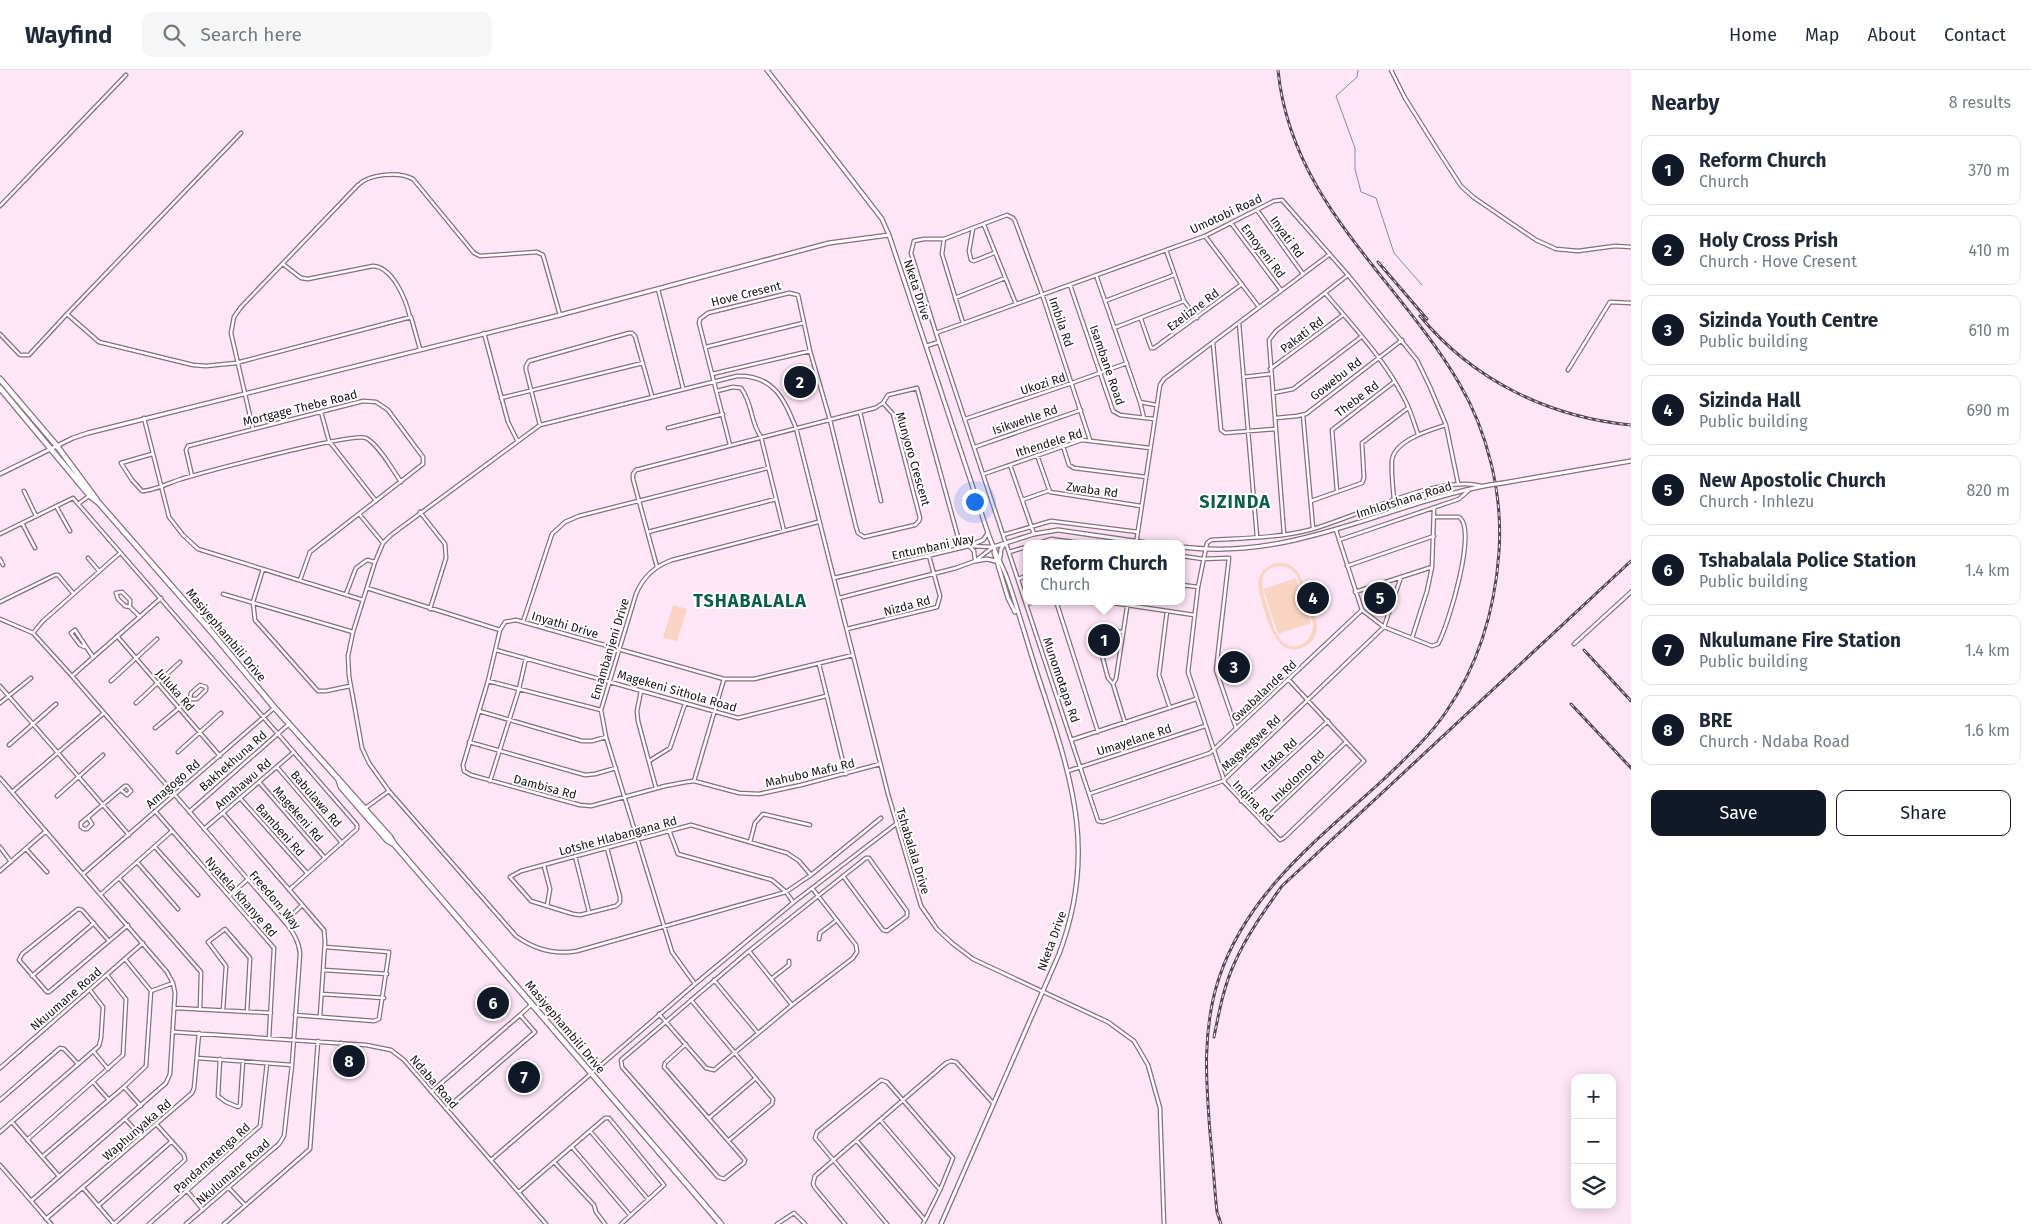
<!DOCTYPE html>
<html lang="en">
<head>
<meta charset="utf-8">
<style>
  :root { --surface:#fff; --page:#f6f6f7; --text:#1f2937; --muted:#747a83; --line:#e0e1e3; --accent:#111827 }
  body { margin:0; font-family:"Fira Sans",sans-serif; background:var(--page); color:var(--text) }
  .controls { position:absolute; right:15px; bottom:15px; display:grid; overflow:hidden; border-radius:10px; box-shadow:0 2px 12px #0003 }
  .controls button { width:45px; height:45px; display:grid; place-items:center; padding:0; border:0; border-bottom:1px solid var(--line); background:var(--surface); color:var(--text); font:25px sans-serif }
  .you { position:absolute; left:974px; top:431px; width:18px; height:18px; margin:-12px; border:4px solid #fff; border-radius:50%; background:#1a73e8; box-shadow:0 0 0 8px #1a73e833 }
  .badge { display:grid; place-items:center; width:32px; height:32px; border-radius:50%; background:var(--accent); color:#fff; font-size:16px; font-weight:700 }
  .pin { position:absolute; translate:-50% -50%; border:2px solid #fff; box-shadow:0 1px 5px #0006 }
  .popup { position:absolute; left:1023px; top:470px; width:162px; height:65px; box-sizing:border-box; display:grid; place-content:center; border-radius:10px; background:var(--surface); filter:drop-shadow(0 1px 4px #0005); font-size:16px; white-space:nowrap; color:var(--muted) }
  .popup b { font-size:19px; color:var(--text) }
  .popup::after { content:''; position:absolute; left:50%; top:100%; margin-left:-10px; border:10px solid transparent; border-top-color:var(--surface) }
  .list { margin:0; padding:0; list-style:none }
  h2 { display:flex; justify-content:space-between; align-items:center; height:65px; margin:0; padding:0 20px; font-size:21px }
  h2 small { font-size:16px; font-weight:400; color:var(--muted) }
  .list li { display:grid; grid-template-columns:32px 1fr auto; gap:15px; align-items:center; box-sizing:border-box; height:70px; margin:0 10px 10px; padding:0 10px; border:1px solid var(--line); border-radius:10px }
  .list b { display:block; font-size:19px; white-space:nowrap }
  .list p { margin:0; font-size:16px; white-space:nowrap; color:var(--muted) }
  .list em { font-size:16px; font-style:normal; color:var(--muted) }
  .actions { display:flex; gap:10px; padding:15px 20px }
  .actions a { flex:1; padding:11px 0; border:1px solid var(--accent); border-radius:10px; text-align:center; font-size:18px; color:var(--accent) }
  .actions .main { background:var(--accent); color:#fff }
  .icon { flex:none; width:28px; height:28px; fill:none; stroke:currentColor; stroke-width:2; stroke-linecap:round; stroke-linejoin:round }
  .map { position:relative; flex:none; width:1631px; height:1154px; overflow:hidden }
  header { display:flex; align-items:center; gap:30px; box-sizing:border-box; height:70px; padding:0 25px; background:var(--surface); border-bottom:1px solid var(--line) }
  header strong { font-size:24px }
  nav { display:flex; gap:28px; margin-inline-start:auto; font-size:18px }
  .search { width:350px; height:45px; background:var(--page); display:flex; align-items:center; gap:12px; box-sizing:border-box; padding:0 18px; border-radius:10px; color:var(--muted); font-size:19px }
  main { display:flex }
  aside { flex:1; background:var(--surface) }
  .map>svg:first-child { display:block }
  .green { fill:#fad4c3; fill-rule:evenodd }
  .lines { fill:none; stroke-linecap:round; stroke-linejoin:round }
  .stream { stroke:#808ab7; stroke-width:1 }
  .minor-casing { stroke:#886d7f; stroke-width:5 }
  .tertiary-casing { stroke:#886d7f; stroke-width:5.5 }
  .primary-casing { stroke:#886d7f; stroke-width:7 }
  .minor { stroke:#fff; stroke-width:2.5 }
  .tertiary { stroke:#fff; stroke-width:3 }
  .primary { stroke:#fff; stroke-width:4.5 }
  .rail-casing { stroke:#564852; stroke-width:3 }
  .rail { stroke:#fff; stroke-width:1; stroke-dasharray:4; stroke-linecap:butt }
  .tertiary-bridge-casing { stroke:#886d7f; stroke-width:5.5; stroke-linecap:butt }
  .tertiary-bridge { stroke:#fff; stroke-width:3 }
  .labels { text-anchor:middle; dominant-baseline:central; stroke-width:4; stroke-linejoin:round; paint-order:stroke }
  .street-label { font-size:12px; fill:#1a1017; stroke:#fff }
  .district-label { font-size:18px; font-weight:bold; letter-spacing:1px; fill:#0c5e4a; stroke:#fff }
</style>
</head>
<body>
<header>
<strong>Wayfind</strong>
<div class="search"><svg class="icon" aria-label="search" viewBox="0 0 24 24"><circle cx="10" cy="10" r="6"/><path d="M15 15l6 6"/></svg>Search here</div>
<nav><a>Home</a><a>Map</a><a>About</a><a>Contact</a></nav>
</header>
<main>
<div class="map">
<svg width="1631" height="1154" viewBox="0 0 1631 1154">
  <rect width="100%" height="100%" fill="#ffe6f6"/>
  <path class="green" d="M1276,493C1284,492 1292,494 1297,501C1304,509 1318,549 1317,559C1316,567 1311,574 1304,577C1274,591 1265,541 1259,522C1256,508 1262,497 1276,493ZM1282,496L1291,499L1297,506L1313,554C1314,572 1292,585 1280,569C1274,562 1272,552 1270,544C1264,526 1251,497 1282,496Z
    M1296,508L1311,553L1278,564L1263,519Z
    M673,535L687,539L677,571L663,568Z"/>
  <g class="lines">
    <path class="stream" d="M1358,0L1357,7L1336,26L1355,78V99L1361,122L1376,128L1394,183L1422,215"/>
    <g class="minor-casing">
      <path id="minor" d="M1391,0L1405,28L1437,79L1461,116L1473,127L1536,170L1556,179L1578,181L1615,176L1631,177
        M0,136L126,5
        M1257,140L1303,204
        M1231,153L1281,220
        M984,155L1016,234
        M973,158L969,181L971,190L974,191L994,183
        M1205,166L1259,237
        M944,169L942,184L963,253
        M1166,180L1184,231L1197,248
        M283,194L301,208L308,209L373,196C393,197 406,230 410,247
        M1096,205L1140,332L1144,348
        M1070,215L1113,341L1120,345L1154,349
        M658,219L683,318
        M1325,223C1354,257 1386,291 1406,332C1411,342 1414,353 1418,364
        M955,228L1005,208
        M1105,231L1174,205
        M67,244L241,63
        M1141,249L1151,278H1154L1242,214
        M1239,253L1257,467
        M1114,258L1184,231
        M484,263L508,352L517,370
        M936,263L911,183L914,171L924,169H944L1007,145L1013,148L1015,151L1042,224L1090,370
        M0,264L20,285H29L67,244L99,272L193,295L206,296L236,293L411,247L420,279
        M939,272L1098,751L1103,752L1223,711L1384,557L1401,507
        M1213,273L1221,360L1225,363L1276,359
        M926,276L939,272L936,263L1205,166L1274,131L1282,130L1348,205L1417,290L1430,317L1446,355L1458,413
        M706,277L803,253
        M1270,299L1343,245
        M1568,300L1610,232L1631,233
        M712,304L810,281
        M1244,307L1270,304
        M717,321L733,317L741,318C753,334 750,352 761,367L784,461
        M1273,323L1293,319L1361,267
        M501,328L643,293
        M1140,332L1156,335
        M321,342L329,371L376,431
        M860,342L881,431
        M1303,345L1313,458
        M144,348L169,447L183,465L198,479L363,530
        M1276,348L1297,346L1306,344L1402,270
        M965,349L1072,313L1127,293
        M540,355L526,300V296L529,291L629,263H632L635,266L652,326
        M668,358L723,344
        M253,359L231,263L234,247L241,237L358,115C369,104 399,101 413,109L474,183L480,186L537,182L543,185L560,245
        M730,375L699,253L700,249L708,243L789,223L798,225L810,281L830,350L856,457L858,463L864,467L915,455L919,451L920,448L893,344L883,333
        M1063,376L1069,395L1074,398L1146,407
        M975,377L1081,340
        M152,384L121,393L132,410L142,421C153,421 169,413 181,409C205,402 353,362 366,368C378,374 393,400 401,412
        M1037,385L1050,422L1141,436
        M1010,395L1034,464
        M984,404L1082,370L1150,378
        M192,406L186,380L188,376L363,331L376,332L388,340L423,387V394L310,482L300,510
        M24,421L36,446
        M1337,421L1332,360L1394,312
        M1022,430L1048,421
        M1394,430C1393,417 1391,403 1392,390C1395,370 1430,360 1446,355
        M1311,431L1362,413L1364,408L1362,373L1408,338
        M78,434L89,426
        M56,436L70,461
        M420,442L445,474L446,488L430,539
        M360,445L383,473
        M22,453L35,478
        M648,462L776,429
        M0,464L73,428L357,755V759L289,820
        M1284,464L1269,270L1276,261L1348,205
        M1003,465L1051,451L1138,462
        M1339,470L1459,429L1468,421
        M1036,474L1051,469L1087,474
        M1136,474L1160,315L1164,309L1330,184
        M970,477L974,481L975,490
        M1009,482L1026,477
        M1182,486L1203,489L1229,488L1216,600L1236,658
        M88,488L99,501
        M0,489L3,495
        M1347,496L1434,466
        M657,497L633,409V404L636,400L875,338L883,333L888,325L917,318L961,478
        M263,499L253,532L255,550L318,621H326L350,616
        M834,508L969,476L993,477
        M1018,509L1026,506
        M1182,515L1198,517
        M367,518L500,560L505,552L516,550L724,609H754L853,585
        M1355,522L1432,497
        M223,524L353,562
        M346,524L356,498L367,490L375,492
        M839,528L956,498L975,491L993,477
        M1056,531L1098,662
        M1100,531L1194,545
        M0,532L55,505H58L73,523
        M1026,534L1037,531
        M130,537L125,536L118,529L116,523L122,522L130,530V537L140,547
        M1362,540L1384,557L1432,576L1438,574C1448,556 1478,459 1459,447H1434
        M1167,541L1159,605L1170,638
        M0,549L33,563L72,606L285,852C293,862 299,871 300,884L292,995L284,1066L279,1074L186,1154
        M523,552L552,464L565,452L579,446L768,398
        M847,559L937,537L940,526L929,486
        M500,560L488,611L463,695L464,701L471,705L580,735L591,736L665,716L686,712L694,711L739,723L759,724L801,715L880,694
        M33,563L43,551L120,483
        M117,566L220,686
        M1412,568L1427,521L1432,497L1434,438
        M1574,574L1631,522
        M85,577L80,575L71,563L75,560L93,587
        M496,580L738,648L826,626
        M819,594L846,704
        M72,606L161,528
        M1289,610L1364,691L1284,768L1280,770L1225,713L1188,602L1198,517L1207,473L1211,470C1243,468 1278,468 1309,460C1355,448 1437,404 1481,416
        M111,611L157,569
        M488,611L601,640
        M1113,614L1108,608L1096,563L1101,560L1123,562
        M0,616L129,765
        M641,621L637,641L638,651L656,718
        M0,633L31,608
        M136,633L180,592
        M479,641L582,671H592L606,667
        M1125,653L1113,614L1116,609L1128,531
        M155,658L190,629H197L206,620V617L200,615L191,623L190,629
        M1071,670L1196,629
        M469,672L585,705L595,704L616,698
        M9,675L56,634
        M178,682L221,643
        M649,691L670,678L685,634
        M277,697L342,773
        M1068,701L1205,656
        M0,708L167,902L173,913L175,923L170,1004L166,1013L31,1131
        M490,711L519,619L526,588
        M694,711L724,609
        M259,712L325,788
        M12,722L104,643
        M1089,724L1210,683L1362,540L1336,460
        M57,726L103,685
        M240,728L307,803
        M1241,731L1328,651
        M364,739L389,721
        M155,741L274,878L269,968
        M189,742L289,654
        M223,743L324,860L325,872L320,946
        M88,748L92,754L87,759H84L81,757V753L125,716H127L131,721L127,725L121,720
        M881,748L811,805L786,822L577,881C555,885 534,879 516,866L389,721L369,693L362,678L349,606L348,586L353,562L375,492L383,473L391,465L540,355L737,306C774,305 784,329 796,358L888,724L921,836L937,859L952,873L973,889L1108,952L1134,971L1148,995L1160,1038L1164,1154
        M1262,752L1346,672
        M204,759L294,682
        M669,760L678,784L772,810L786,822L793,832
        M750,772L755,753L763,744L810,755
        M0,777L11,792
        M155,777L198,825
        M607,778L620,827V832L616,836L580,845L573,844L531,831L510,807L521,801L691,755L787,783L799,791L811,805
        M26,779L47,802
        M575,786L589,842
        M137,792L178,839
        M544,796L550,819L547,836
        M0,801L46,761
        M83,804L274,638
        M119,808L201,902L200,939
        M101,824L172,761
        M229,826L247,810
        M285,852L302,835
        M819,869L820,863L837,850
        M109,871L82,840L78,839L22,884L19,890L47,922H49L128,855
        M749,881L792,935
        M324,900L387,904
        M32,906L94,853
        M771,909L789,895V891
        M714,910L758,963
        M695,914L672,882L606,667L601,640L636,524C643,507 655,496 672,490L818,452
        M151,921L173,913
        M322,924L384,928
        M691,930L773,1029L772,1034L728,1071
        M175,938L271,943
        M223,940L226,896L208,872L225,859L250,888L247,942
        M659,944L706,998L714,1000L792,935L853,888L857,882L856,875L812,818
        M295,945L374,951L379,949L389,882L325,877
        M520,945L532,934
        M174,962L366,975L391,980L404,990L546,1154
        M686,974L665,993L664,997L745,1090L744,1093L724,1109L718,1107L622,997L621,990L749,881L866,788H869L907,841V846L887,861L883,860L843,806
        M94,982L108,999
        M197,988L292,995
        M220,989L218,1026L226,1032L238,1037L240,1035L243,991
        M0,998L143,873
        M339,1001L341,973
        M93,1012L109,1030
        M124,1017L141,1036
        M431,1022L520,945L535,962L446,1039
        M0,1030L60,978L64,979L78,994
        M709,1048L756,1008
        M125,1049L142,1067
        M881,1051L940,1120
        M12,1052L58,1105
        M590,1061L648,1129
        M0,1062L99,976L101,968L103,937L90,920
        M27,1070L123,985L126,929L107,905
        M857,1071L925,1150
        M572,1077L630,1145
        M42,1087L124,1017L146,996L151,921L125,889
        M491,1090L695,914L794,832L896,754
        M554,1092L594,1135L596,1142L605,1154
        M0,1095L51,1154
        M83,1118L114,1154
        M229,1118L245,1135
        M188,1122L203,1140
        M519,1122L605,1048H609L664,1115L621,1154
        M98,1136L172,1071
        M46,1149L192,1023L194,1018L199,963
        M114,1154L185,1090L184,1085L157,1055
        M149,1154L260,1056L267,993
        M224,1154L310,1079L318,971
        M777,1154L794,1143L805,1154
        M845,1154L815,1118L813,1114L815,1106L946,993L951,991L956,992L993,1033
        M887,1154L815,1068L817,1062L881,1010L887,1012L953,1088L940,1120L923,1154"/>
    </g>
    <g class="tertiary-casing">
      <path id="tertiary" d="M767,0L882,149L889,165L988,463C993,478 1001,493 1007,508C1020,545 1030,583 1043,621C1074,715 1096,786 1059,884L941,1154
        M0,404L73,368L88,363L560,245L829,173L889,165
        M1503,413L1631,391
        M969,476L983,470L988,463
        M993,477L1034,464L1058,460L1155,474
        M1182,477C1293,491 1384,435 1489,415
        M994,482L1008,528L1015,542
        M1000,488L1001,479L1005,473
        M975,491L987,489L995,491"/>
    </g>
    <g class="primary-casing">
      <path id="primary" d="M0,309L57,376L97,430
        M0,318L90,426L99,433L209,559L274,637L390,767L394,774L721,1154
        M339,711L341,717L387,770L392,773"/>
    </g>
    <use href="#minor" class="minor"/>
    <use href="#tertiary" class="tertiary"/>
    <use href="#primary" class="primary"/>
    <g class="rail-casing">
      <path id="rail" d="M1378,192L1427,249
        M1420,246C1473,310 1548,347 1631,355
        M1584,580L1631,631
        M1571,634L1631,698
        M1214,967C1219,942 1224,915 1235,892C1247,865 1265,840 1282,816L1631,491
        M1221,1154L1217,1142C1214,1115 1213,1089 1210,1063C1206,1011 1202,959 1219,908C1248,821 1320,768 1384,709C1406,688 1429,667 1446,642C1479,594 1495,539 1499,482C1503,425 1488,362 1459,313C1396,206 1291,132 1278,0"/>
    </g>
    <use href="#rail" class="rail"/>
    <g class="tertiary-bridge-casing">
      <path id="tertiary-bridge" d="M1489,415L1503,413"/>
    </g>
    <use href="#tertiary-bridge" class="tertiary-bridge"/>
  </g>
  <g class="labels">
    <g class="street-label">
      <text transform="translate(1226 144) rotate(-25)">Umotobi Road</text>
      <text transform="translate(1287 167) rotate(54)">Inyati Rd</text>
      <text transform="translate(1263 181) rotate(53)">Emoyeni Rd</text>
      <text transform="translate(917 220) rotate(72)">Nketa Drive</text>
      <text transform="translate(746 224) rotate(-14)">Hove Cresent</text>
      <text transform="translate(1193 240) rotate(-37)">Ezelizne Rd</text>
      <text transform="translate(1061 252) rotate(71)">Imbila Rd</text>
      <text transform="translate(1302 265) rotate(-37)">Pakati Rd</text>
      <text transform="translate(1107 295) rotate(71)">Isambane Road</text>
      <text transform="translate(1336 309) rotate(-38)">Gowebu Rd</text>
      <text transform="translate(1043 314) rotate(-18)">Ukozi Rd</text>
      <text transform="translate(1357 329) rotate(-37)">Thebe Rd</text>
      <text transform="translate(300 338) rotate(-14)">Mortgage Thebe Road</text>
      <text transform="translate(1025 350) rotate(-19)">Isikwehle Rd</text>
      <text transform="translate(1049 373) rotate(-17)">Ithendele Rd</text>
      <text transform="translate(913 389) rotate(74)">Munyoro Crescent</text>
      <text transform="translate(1092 420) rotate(8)">Zwaba Rd</text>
      <text transform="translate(1404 430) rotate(-17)">Imhlotshana Road</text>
      <text transform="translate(933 477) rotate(-12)">Entumbani Way</text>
      <text transform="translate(907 536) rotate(-15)">Nizda Rd</text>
      <text transform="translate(565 555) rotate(16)">Inyathi Drive</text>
      <text transform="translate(226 565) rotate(50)">Masiyephambili Drive</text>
      <text transform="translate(610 579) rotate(-73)">Emambanjeni Drive</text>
      <text transform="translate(1061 610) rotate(71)">Munomotapa Rd</text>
      <text transform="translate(175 620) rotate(49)">Juluka Rd</text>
      <text transform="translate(677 621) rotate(16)">Magekeni Sithola Road</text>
      <text transform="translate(1264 621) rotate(-43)">Gwabalande Rd</text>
      <text transform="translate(1134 670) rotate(-18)">Umayelane Rd</text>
      <text transform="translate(1251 673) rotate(-43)">Magwegwe Rd</text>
      <text transform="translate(1279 685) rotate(-42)">Itaka Rd</text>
      <text transform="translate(233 691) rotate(-41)">Bakhekhuna Rd</text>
      <text transform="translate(810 703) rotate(-13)">Mahubo Mafu Rd</text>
      <text transform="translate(1298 706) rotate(-44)">Inkolomo Rd</text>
      <text transform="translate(173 714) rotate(-41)">Amagogo Rd</text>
      <text transform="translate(243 714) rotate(-41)">Amahawu Rd</text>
      <text transform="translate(545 717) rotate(15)">Dambisa Rd</text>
      <text transform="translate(316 729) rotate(49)">Babulawa Rd</text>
      <text transform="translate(1253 731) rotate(46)">Inqina Rd</text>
      <text transform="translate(298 744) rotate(49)">Magekeni Rd</text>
      <text transform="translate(280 760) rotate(48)">Bambeni Rd</text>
      <text transform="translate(618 766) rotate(-15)">Lotshe Hlabangana Rd</text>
      <text transform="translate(913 781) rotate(73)">Tshabalala Drive</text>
      <text transform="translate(241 827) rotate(49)">Nyatela Khanye Rd</text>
      <text transform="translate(275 830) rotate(50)">Freedom Way</text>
      <text transform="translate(1052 871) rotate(-70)">Nketa Drive</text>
      <text transform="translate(66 929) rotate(-41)">Nkuumane Road</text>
      <text transform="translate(565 957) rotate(50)">Masiyephambili Drive</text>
      <text transform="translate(434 1012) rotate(49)">Ndaba Road</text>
      <text transform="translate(137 1060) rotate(-41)">Waphunyaka Rd</text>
      <text transform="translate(212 1088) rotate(-42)">Pandamatenga Rd</text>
      <text transform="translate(233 1102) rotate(-41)">Nkulumane Road</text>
    </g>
    <g class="district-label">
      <text x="1235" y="432">SIZINDA</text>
      <text x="750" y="531">TSHABALALA</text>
    </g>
  </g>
</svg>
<div class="controls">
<button>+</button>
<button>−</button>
<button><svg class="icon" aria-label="layers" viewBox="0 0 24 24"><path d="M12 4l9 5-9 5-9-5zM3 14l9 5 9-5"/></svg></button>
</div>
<div class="you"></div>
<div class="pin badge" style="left:1104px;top:570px">1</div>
<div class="popup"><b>Reform Church</b>Church</div>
<div class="pin badge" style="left:800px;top:312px">2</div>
<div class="pin badge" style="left:1234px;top:597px">3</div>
<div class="pin badge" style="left:1313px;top:528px">4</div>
<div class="pin badge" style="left:1380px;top:528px">5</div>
<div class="pin badge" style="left:493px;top:933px">6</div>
<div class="pin badge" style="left:524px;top:1007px">7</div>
<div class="pin badge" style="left:349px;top:991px">8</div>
</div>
<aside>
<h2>Nearby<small>8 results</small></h2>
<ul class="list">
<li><span class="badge">1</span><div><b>Reform Church</b><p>Church</p></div><em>370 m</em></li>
<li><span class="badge">2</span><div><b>Holy Cross Prish</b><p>Church · Hove Cresent</p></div><em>410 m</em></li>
<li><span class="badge">3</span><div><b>Sizinda Youth Centre</b><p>Public building</p></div><em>610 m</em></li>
<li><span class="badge">4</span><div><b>Sizinda Hall</b><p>Public building</p></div><em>690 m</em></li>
<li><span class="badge">5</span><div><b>New Apostolic Church</b><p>Church · Inhlezu</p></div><em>820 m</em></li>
<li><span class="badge">6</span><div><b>Tshabalala Police Station</b><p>Public building</p></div><em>1.4 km</em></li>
<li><span class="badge">7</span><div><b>Nkulumane Fire Station</b><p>Public building</p></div><em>1.4 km</em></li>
<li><span class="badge">8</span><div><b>BRE</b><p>Church · Ndaba Road</p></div><em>1.6 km</em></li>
</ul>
<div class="actions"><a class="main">Save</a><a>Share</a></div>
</aside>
</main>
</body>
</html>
